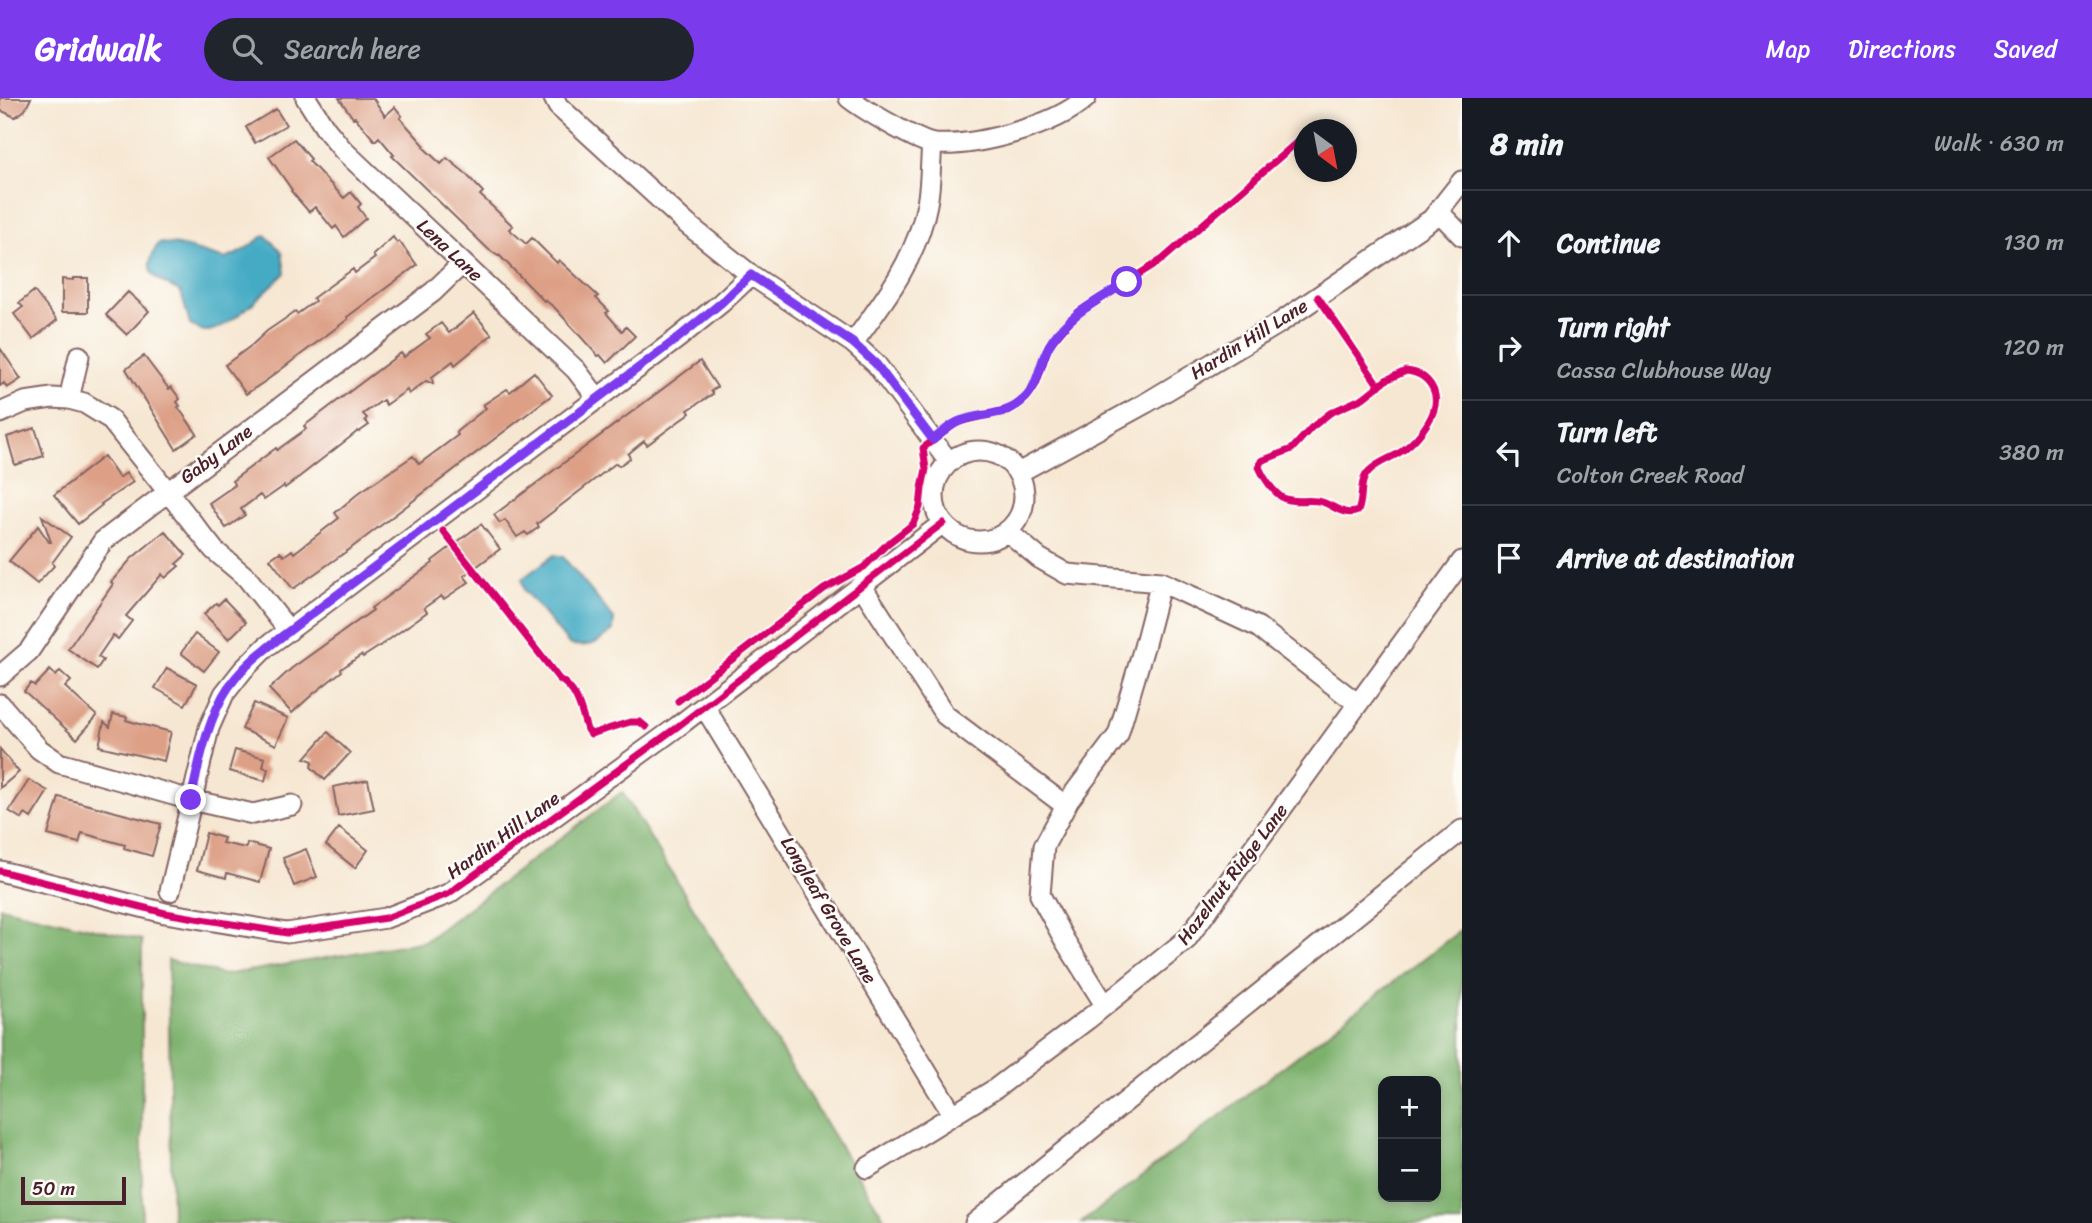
<!DOCTYPE html>
<html lang="en">
<head>
<meta charset="utf-8">
<style>
  :root { --surface:#171b24; --page:#20242c; --text:#f1f3f6; --muted:#9ea1a6; --line:#363941; --accent:#7c3aed }
  body { margin:0; font-family:Sriracha,sans-serif; background:var(--page); color:var(--text) }
  .controls { position:absolute; right:21px; bottom:21px; display:grid; overflow:hidden; border-radius:14px; box-shadow:0 4px 10px #0003 }
  .controls button { width:63px; height:63px; display:grid; place-items:center; padding:0; border:0; border-bottom:2px solid var(--line); background:var(--surface); color:var(--text); font:35px sans-serif }
  .compass { position:absolute; left:1294px; top:21px; width:63px; height:63px; border-radius:50%; background:var(--surface); box-shadow:0 4px 10px #0003; rotate:148deg }
  .scale { position:absolute; left:21px; bottom:18px; width:105px; box-sizing:border-box; padding-left:7px; border:4px solid #4a1f2b; border-top:0; font-size:19px; line-height:24px; white-space:nowrap; color:#4a1f2b; -webkit-text-stroke:5px #fdfcf7; paint-order:stroke }
  .stop { position:absolute; width:21px; height:21px; margin:-16px; border:5px solid #7c3aed; border-radius:50%; background:#fff }
  .stop.end { background:#7c3aed; border-color:#fff; box-shadow:0 2px 7px #0008 }
  .list { margin:0; padding:0; list-style:none }
  h2 { display:flex; justify-content:space-between; align-items:center; height:91px; margin:0; padding:0 28px; font-size:30px }
  h2 small { font-size:23px; font-weight:400; color:var(--muted) }
  .list li { display:grid; grid-template-columns:46px 1fr auto; gap:21px; align-items:center; box-sizing:border-box; height:105px; padding:0 28px; border-top:2px solid var(--line) }
  .list b { display:block; font-size:26px; white-space:nowrap }
  .list p { margin:0; font-size:23px; white-space:nowrap; color:var(--muted) }
  .list em { font-size:23px; font-style:normal; color:var(--muted) }
  .icon { flex:none; width:38px; height:38px; fill:none; stroke:currentColor; stroke-width:2; stroke-linecap:round; stroke-linejoin:round }
  .map { position:relative; flex:none; width:1462px; height:1125px; overflow:hidden }
  header { display:flex; align-items:center; gap:42px; box-sizing:border-box; height:98px; padding:0 35px; background:var(--accent); color:#fff }
  header strong { font-size:33px }
  nav { display:flex; gap:38px; margin-inline-start:auto; font-size:24px }
  .search { width:490px; height:63px; background:var(--page); display:flex; align-items:center; gap:18px; box-sizing:border-box; padding:0 24px; border-radius:38px; color:var(--muted); font-size:26px }
  main { display:flex }
  aside { flex:1; background:var(--surface) }
  .map>svg:first-child { display:block }
  .forest { fill:#7bb06c; stroke:#62684c; stroke-width:2; fill-rule:evenodd }
  .water { fill:#45abc4; stroke:#486578; stroke-width:2 }
  .building { fill:#dda087 }
  .lines { fill:none; stroke-linecap:round; stroke-linejoin:round }
  .minor-casing { stroke:#866565; stroke-width:23 }
  .minor { stroke:#fff; stroke-width:19 }
  .cycleway-casing { stroke:#fdfcf7; stroke-width:11 }
  .cycleway { stroke:#d6006c; stroke-width:7 }
  .route { stroke:#7c3aed; stroke-width:9 }
  .labels { text-anchor:middle; dominant-baseline:central; stroke-width:5; stroke-linejoin:round; paint-order:stroke }
  .street-label { font-size:19px; fill:#4a1f2b; stroke:#fdfcf7 }
</style>
</head>
<body>
<header>
<strong>Gridwalk</strong>
<div class="search"><svg class="icon" aria-label="search" viewBox="0 0 24 24"><circle cx="10" cy="10" r="6"/><path d="M15 15l6 6"/></svg>Search here</div>
<nav><a>Map</a><a>Directions</a><a>Saved</a></nav>
</header>
<main>
<div class="map">
<svg width="1462" height="1125" viewBox="0 0 1462 1125">
  <rect width="100%" height="100%" fill="#fdfcf7"/>
  <filter id="ink" filterUnits="userSpaceOnUse"><feTurbulence type="fractalNoise" baseFrequency=".0143" numOctaves="2"/><feDisplacementMap in="SourceGraphic" scale="14" xChannelSelector="R" yChannelSelector="G"/><feConvolveMatrix kernelMatrix="1 2 1 2 8 2 1 2 1" color-interpolation-filters="sRGB"/></filter>
  <filter id="wash" filterUnits="userSpaceOnUse"><feTurbulence type="fractalNoise" baseFrequency=".00686" numOctaves="4" result="noise"/><feDisplacementMap in="SourceGraphic" scale="28" xChannelSelector="R" yChannelSelector="G"/><feGaussianBlur stdDeviation="1.57" result="paint"/><feColorMatrix in="noise" values="0 0 0 0 0 0 0 0 0 0 0 0 0 0 0 0 0 1.4 0 .05"/><feComposite in="paint" operator="in"/></filter>
  <g filter="url(#wash)">
    <rect width="100%" height="100%" fill="#f6e7d2"/>
    <path class="forest" d="M622,694L887,1125H172L168,862L224,877L425,843Z
      M0,809L142,842V1125H0Z
      M1462,831V1125H1081ZM1436,983V1099H1383V983Z"/>
    <path class="water" d="M265,137L282,154L285,175C270,189 226,234 206,233C201,233 195,229 190,227L181,194C155,180 138,176 159,145L178,147L225,161L241,154Z
      M554,457L563,459L614,521L613,532C597,546 591,549 570,547L524,492L522,481Z"/>
    <g id="blocks">
      <path class="building" d="M0,0H31L25,12L15,19L0,12Z
        M339,0H373L385,18L395,9L402,18L400,20L425,48L423,49L441,66L447,60L464,74L483,94L480,97L513,128L509,131L526,146L532,140L557,165L559,162L573,175L598,198L596,200L609,213L606,215L622,233L626,229L635,238L607,265L600,257L598,258L555,210L545,202L544,203L499,157L498,158L488,151L392,58L394,57L379,39L375,43L355,19L353,20Z
        M276,11L286,27L255,45L246,29Z
        M294,41L311,61L309,63L344,100L351,94L361,106L358,109L366,120L344,139L336,128L333,131L315,109L309,114L291,93L292,92L269,59Z
        M393,139L397,145L399,143L417,167L347,219L348,221L267,282L246,296L225,267L252,247L267,233L295,214L297,216L315,203L313,200L353,171L355,175L375,160L373,157Z
        M73,180H88V214H62V181L73,182Z
        M34,193L57,222L33,241L14,216L23,209L19,205Z
        M128,194L149,213L127,237L106,217Z
        M474,215L492,237L489,239L455,267L453,263L432,279L433,286L426,283L409,296L407,292L386,307L383,302L363,316L367,320L365,322L369,327L359,334L358,333L285,390L284,388L264,402L260,397L241,411L245,417L226,430L209,405L235,387L232,383L276,350L277,352L306,331L304,328L401,255L404,259L430,240L426,236L441,225L449,235Z
        M0,250L21,281L7,290L4,285L0,288Z
        M144,258L169,291L171,289L180,301L177,304L180,308L178,309L197,336L176,351L126,271Z
        M700,263L717,289L711,293L713,296L688,312L690,315L647,347L644,343L628,356L630,360L619,368L616,365L537,426L539,429L528,437L525,434L517,439L505,422L500,425L494,417Z
        M534,274L552,297L350,451L293,491L270,461L280,454L284,458L292,452L294,455L339,420L335,415L360,394L413,358L419,366L458,337L456,334L486,310L483,307L507,291L510,294Z
        M35,330L44,358L15,367L7,339Z
        M104,358L119,380L126,375L133,384L101,406L102,407L78,426L54,397Z
        M42,418L71,439L52,465L54,468L37,486L9,463L38,428L49,444H51Z
        M481,426L500,451L464,478L469,484L444,501L441,498L424,510L427,514L383,546L363,559L361,557L341,571L342,573L313,596L292,615L269,591L292,570L373,512L371,510L433,465L432,463Z
        M165,433L186,457L176,466L179,468L165,480L162,476L126,518L132,523L118,541L113,537L98,559L103,562L97,571L68,551L113,486L111,484L131,461Z
        M224,501L246,524L229,541L204,516L216,505L218,507Z
        M195,536L219,554L204,573L181,555Z
        M167,570L197,586L185,607L155,590Z
        M50,572L56,578L60,573L71,583L65,589L97,618L77,641L24,593L31,585L35,588Z
        M254,605L288,620L276,647L242,631Z
        M113,616L127,619L126,622L136,625L171,634L164,663L99,648L104,624L110,629Z
        M328,634L350,655L325,682L311,669L313,663L305,660Z
        M0,651L19,674L0,690Z
        M235,652L265,660L263,669L268,671L265,683L229,673Z
        M29,682L48,693L31,720L25,716L22,721L9,713Z
        M368,682L374,711L338,718L333,689Z
        M59,699L161,726L152,758L124,750L125,747L82,735L79,745L48,737Z
        M339,730L368,752L355,770L326,747Z
        M206,735L224,740L222,745L246,750L247,745L269,751L260,784L227,775L226,780L197,772Z
        M306,751L317,779L294,788L283,760Z"/>
    </g>
  </g>
  <g filter="url(#ink)">
    <use href="#blocks" fill-opacity="0" stroke="#866565" stroke-width="2"/>
    <g class="lines">
      <g class="minor-casing">
        <path id="minor" d="M306,0L325,30L343,52L576,272L598,301
          M554,0L558,8L687,126L751,177L853,245L876,266L949,364
          M849,0C863,11 918,44 934,46C976,49 1055,28 1086,0
          M1438,113L1462,138
          M853,245C885,202 917,160 927,106C931,86 930,66 932,46
          M69,301L79,258
          M0,315L25,304L52,300L69,301L84,305L110,321L214,452L247,480L289,533
          M934 398a45 45 0 1 1 90 0a45 45 0 1 1-90 0Z
          M1018,375L1146,305L1278,226L1432,121L1462,83
          M1007,433L1039,460L1067,476L1161,484L1258,529L1358,606
          M861,487L945,617L1066,708
          M0,578L29,553L103,443L433,194L463,165
          M0,606L39,651L59,665L191,702L253,716L292,707
          M704,608L953,1017
          M0,773L165,815L287,835L386,820L448,796L677,629L943,425
          M170,793L209,630L224,596L243,572L266,549L296,527L678,240L721,205L751,177
          M1105,907L1065,843L1040,797L1044,748L1069,702L1118,637L1144,549L1161,484
          M867,1070L995,991L1088,921L1186,842L1462,463
          M975,1125L1462,732"/>
      </g>
      <use href="#minor" class="minor"/>
      <g class="cycleway-casing">
        <path id="cycleway" d="M1318,199L1379,288
          M1406,273C1417,274 1426,278 1432,289C1445,311 1418,341 1402,353C1392,360 1378,364 1369,373C1358,384 1364,400 1358,413C1344,419 1335,408 1322,404C1309,400 1295,406 1283,400C1273,394 1263,379 1259,369L1261,363L1292,351L1311,330L1330,315L1363,300L1386,282Z
          M443,433C481,482 521,531 559,581C578,592 581,613 587,632L591,636L630,624H640L646,629
          M678,603L824,491L864,469L886,447L913,426L920,409L922,390L926,371L923,350L957,324L1011,311L1026,300L1036,286L1049,247L1068,225L1079,214L1163,161L1304,38
          M0,773L165,815L287,835L386,820L448,796L677,629L943,425"/>
      </g>
      <use href="#cycleway" class="cycleway"/>
    </g>
  </g>
  <g class="lines" filter="url(#ink)">
    <path class="route" d="M191,702C198,668 206,629 223,598C238,571 265,551 289,533L678,240L721,205L751,177L853,245L876,266L933,342C941,335 950,327 960,323C982,314 1005,320 1024,301C1039,287 1039,265 1049,248C1065,218 1099,202 1127,184"/>
  </g>
  <g class="labels">
    <g class="street-label">
      <text transform="translate(450 152) rotate(43)">Lena Lane</text>
      <text transform="translate(1249 241) rotate(-32)">Hardin Hill Lane</text>
      <text transform="translate(216 356) rotate(-37)">Gaby Lane</text>
      <text transform="translate(503 737) rotate(-36)">Hardin Hill Lane</text>
      <text transform="translate(1232 776) rotate(-53)">Hazelnut Ridge Lane</text>
      <text transform="translate(829 812) rotate(59)">Longleaf Grove Lane</text>
    </g>
  </g>
</svg>
<div class="controls">
<button>+</button>
<button>−</button>
</div>
<svg class="compass" viewBox="-18 -18 36 36"><path d="M0-13l5 13h-10z" fill="#e53935"/><path d="M0 13l5-13h-10z" fill="#9ea1a6"/></svg>
<div class="scale">50 m</div>
<div class="stop" style="left:1127px;top:184px"></div>
<div class="stop end" style="left:191px;top:702px"></div>
</div>
<aside>
<h2>8 min<small>Walk · 630 m</small></h2>
<ul class="list">
<li><svg class="icon" aria-label="ahead" viewBox="0 0 24 24"><path d="M12 20V5M6 11l6-6 6 6"/></svg><div><b>Continue</b></div><em>130 m</em></li>
<li><svg class="icon" aria-label="right" viewBox="0 0 24 24"><path d="M7 20v-9h11M14 6l5 5-5 5"/></svg><div><b>Turn right</b><p>Cassa Clubhouse Way</p></div><em>120 m</em></li>
<li><svg class="icon" aria-label="left" viewBox="0 0 24 24"><path d="M17 20v-9H6M10 6l-5 5 5 5"/></svg><div><b>Turn left</b><p>Colton Creek Road</p></div><em>380 m</em></li>
<li><svg class="icon" aria-label="arrive" viewBox="0 0 24 24"><path d="M6 21V4h12l-3 4 3 4H6"/></svg><div><b>Arrive at destination</b></div></li>
</ul>
</aside>
</main>
</body>
</html>
